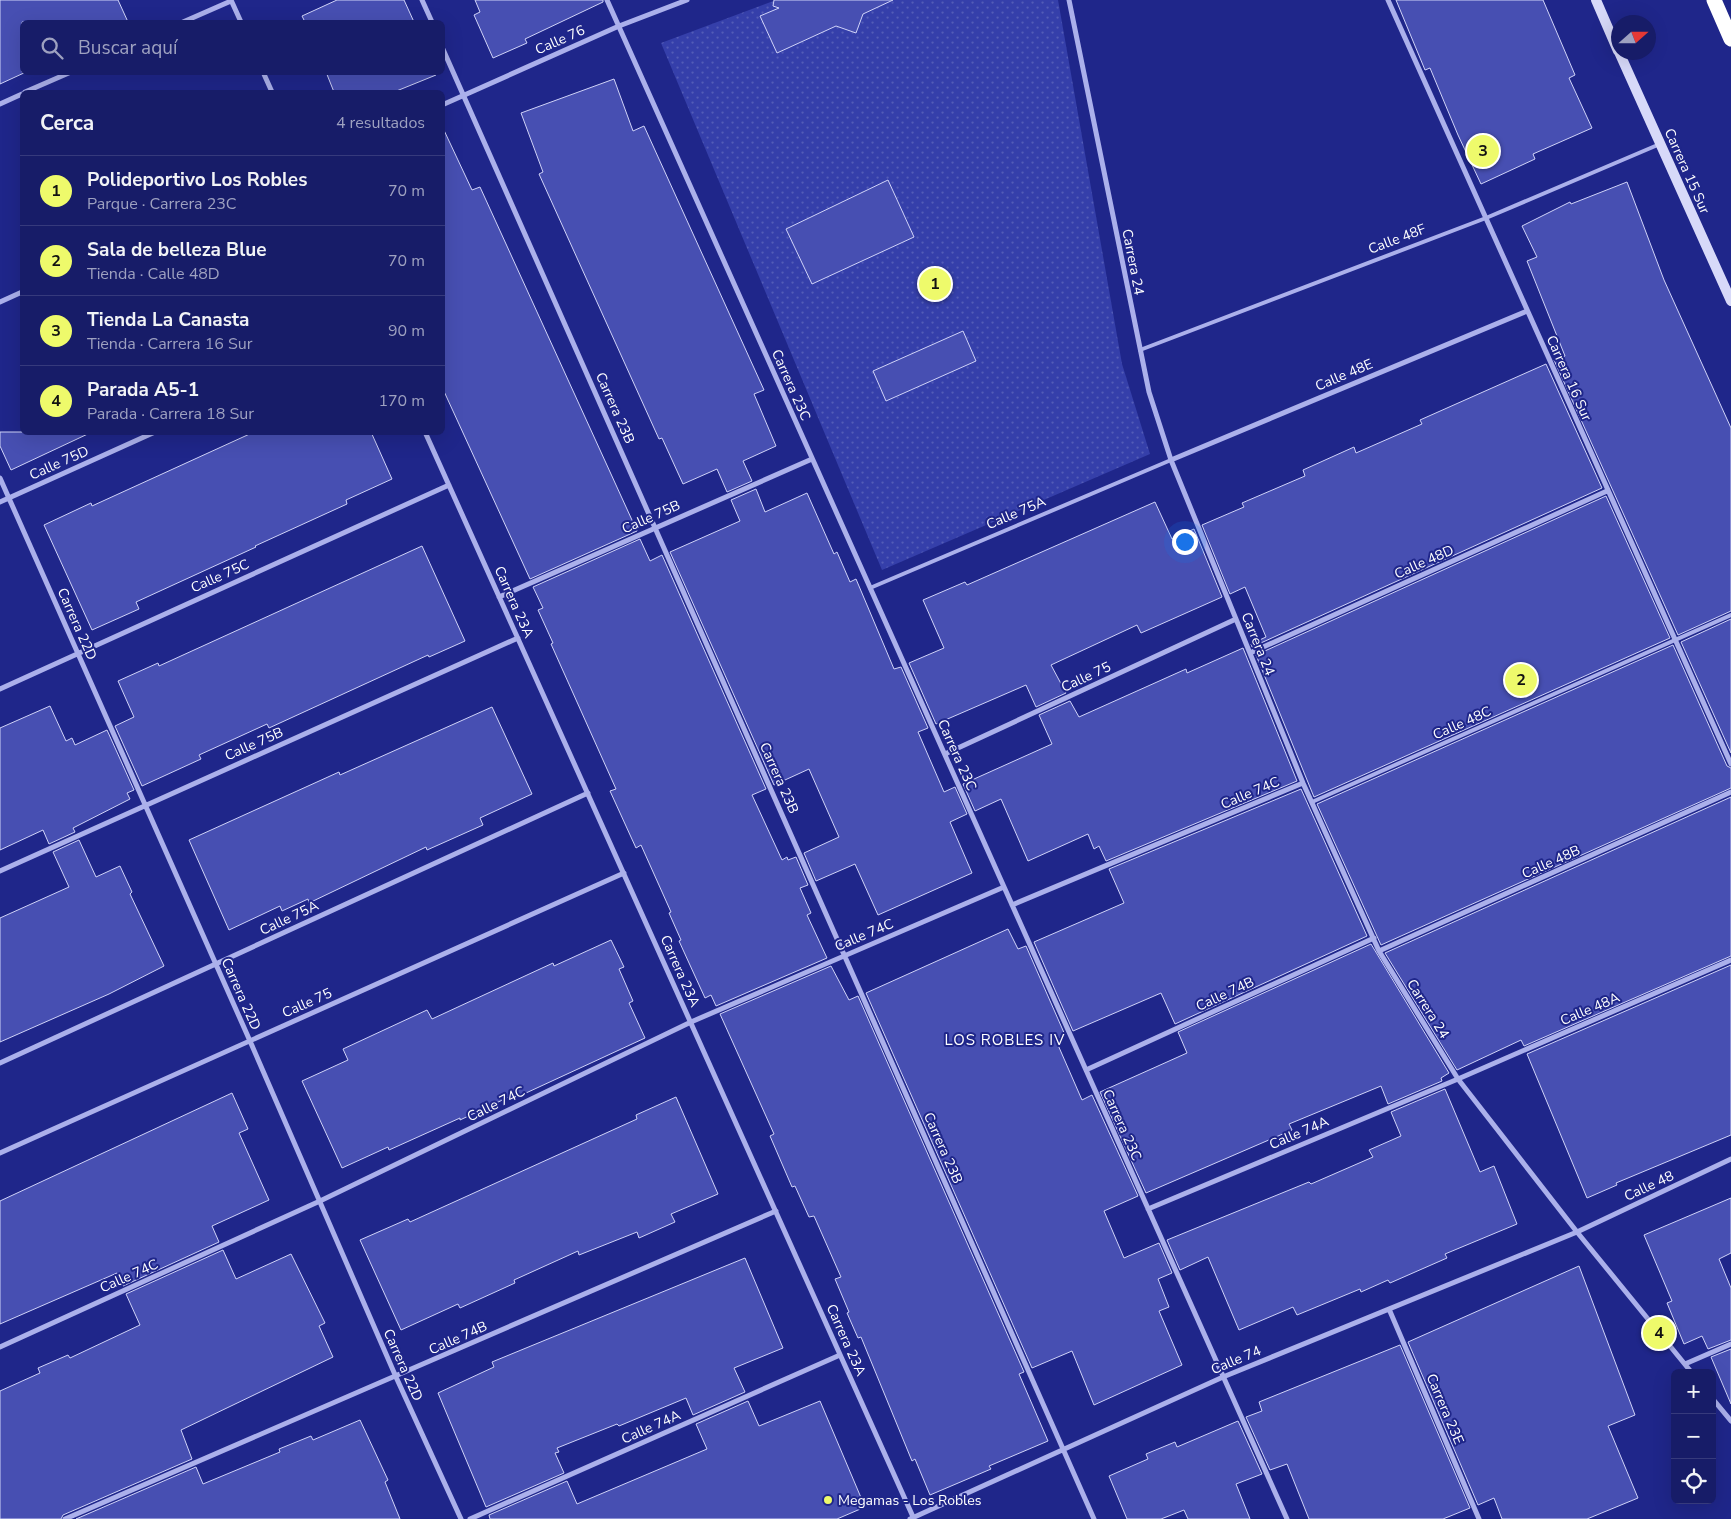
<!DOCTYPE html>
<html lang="es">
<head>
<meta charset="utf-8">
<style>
  :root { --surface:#171c68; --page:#20256e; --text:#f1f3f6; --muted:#9ea1c0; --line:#363a7c; --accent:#eefa6b }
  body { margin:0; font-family:"Nunito Sans",sans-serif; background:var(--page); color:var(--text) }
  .controls { position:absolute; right:15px; bottom:15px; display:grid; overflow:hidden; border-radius:8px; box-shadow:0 5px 20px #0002 }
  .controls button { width:45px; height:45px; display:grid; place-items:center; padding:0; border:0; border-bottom:1px solid var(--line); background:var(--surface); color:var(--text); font:25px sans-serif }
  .compass { position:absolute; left:1611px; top:15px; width:45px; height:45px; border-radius:50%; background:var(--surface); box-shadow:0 5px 20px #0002; rotate:69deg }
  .you { position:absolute; left:1184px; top:541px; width:18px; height:18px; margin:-12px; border:4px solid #fff; border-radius:50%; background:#1a73e8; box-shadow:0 0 0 8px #1a73e833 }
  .badge { display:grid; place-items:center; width:32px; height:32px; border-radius:50%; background:var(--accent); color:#111; font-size:16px; font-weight:700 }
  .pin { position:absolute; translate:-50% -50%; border:2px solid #fff; box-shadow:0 1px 5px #0006 }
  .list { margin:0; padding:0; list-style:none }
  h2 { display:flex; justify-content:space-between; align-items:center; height:65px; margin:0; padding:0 20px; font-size:21px }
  h2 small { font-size:16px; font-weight:400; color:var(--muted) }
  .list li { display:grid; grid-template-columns:32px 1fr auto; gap:15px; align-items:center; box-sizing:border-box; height:70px; padding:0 20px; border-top:1px solid var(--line) }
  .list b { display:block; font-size:19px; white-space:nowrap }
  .list p { margin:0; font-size:16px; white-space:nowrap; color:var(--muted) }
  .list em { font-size:16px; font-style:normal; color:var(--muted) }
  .icon { flex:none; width:28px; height:28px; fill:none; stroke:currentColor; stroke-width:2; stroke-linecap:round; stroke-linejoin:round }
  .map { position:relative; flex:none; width:1731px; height:1519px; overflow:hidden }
  .search { position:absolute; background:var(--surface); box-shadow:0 5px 20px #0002; left:20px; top:20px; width:425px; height:55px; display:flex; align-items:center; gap:12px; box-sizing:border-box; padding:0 18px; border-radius:8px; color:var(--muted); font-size:19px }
  .panel { position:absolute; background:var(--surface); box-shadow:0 5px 20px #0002; left:20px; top:90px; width:425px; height:345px; border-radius:8px }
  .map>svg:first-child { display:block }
  .park { fill:url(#park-dots) }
  .building { fill:#474fb2; stroke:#d0d3f8 }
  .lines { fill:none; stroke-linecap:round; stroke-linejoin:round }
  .lane { stroke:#abb0eb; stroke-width:4 }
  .street { stroke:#abb0eb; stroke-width:5 }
  .secondary { stroke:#d7d9f9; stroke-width:10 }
  .highway { stroke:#fff; stroke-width:15 }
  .poi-dot { fill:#eefa6b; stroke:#1f268a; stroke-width:2 }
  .labels { text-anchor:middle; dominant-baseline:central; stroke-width:4; stroke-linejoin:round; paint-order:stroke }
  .street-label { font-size:14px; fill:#fff; stroke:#1f268a }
  .poi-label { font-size:14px; fill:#fff; stroke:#1f268a; text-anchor:start }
  .neighbourhood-label { font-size:15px; letter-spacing:1px; fill:#fff; stroke:#1f268a }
</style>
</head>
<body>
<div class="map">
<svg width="1731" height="1519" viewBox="0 0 1731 1519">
  <defs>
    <pattern id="park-dots" width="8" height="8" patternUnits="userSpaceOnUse" patternTransform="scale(1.25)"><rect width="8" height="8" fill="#353faa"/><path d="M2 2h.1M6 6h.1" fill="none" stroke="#535cb7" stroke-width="1.8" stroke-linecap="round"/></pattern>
  </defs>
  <rect width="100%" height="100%" fill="#1f268a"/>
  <path class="park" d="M776,0H1058L1122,364L1150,454L882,570L661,43Z"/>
  <path class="building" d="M0,0H118L128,22H22V72H26L0,84Z
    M337,0H404L414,22H305L302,16Z
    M475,0H603V2L525,39L527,43L493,58L474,15L480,12Z
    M774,0H893L863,14L856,33L836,26L777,53L760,16L779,8L773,6Z
    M1396,0H1543L1575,75L1569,78L1592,128L1533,154L1535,159L1481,184L1458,135L1430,68L1425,70Z
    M326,72H435L436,75L394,92H334Z
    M614,79L633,131L644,126L764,390L754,394L776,446L743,461L752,481L727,492L717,469L683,484L662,438L659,439L539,174L543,172L521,113Z
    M442,126L472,190L480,187L637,531L530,579L442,387Z
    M888,180L914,237L812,284L786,229Z
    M1627,182L1664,280L1731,428V611L1678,635L1554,360L1565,356L1527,261L1537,257L1522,226L1570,202L1571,204Z
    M963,331L976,361L886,401L873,371Z
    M1546,364L1602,488L1252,647L1251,644L1266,637L1245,587L1230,594L1202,525L1244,507L1242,503L1305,476L1303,470L1354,447L1356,453L1422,424L1420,420Z
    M0,432H92L11,470L0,446Z
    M254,432H371L392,479L346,500L347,504L255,546L256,547L136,602L139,609L92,630L44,525L91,503L92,506Z
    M756,489L765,512L807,493L834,554L837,552L850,582L856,579L894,669L901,667L928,728L918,732L944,792L955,787L967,814L950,822L972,873L878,915L855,864L816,881L804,853L839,837L809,769L774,785L670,552L740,521L731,500Z
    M1606,496L1670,638L1314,797L1256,655Z
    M1155,502L1172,539L1194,529L1222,597L1141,633L1137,625L1051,665L1066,693L1036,707L1026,685L936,724L909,663L944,648L923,600L965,582L967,585Z
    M640,539L650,561L662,555L766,789L752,795L782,860L787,857L788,860L796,857L808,885L800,888L811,913L807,915L827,958L716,1006L711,995L705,998L679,941L681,940L669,913L671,912L641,845L636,848L610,791L616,789L551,644L553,643L538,610L543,608L533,587Z
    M422,546L465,641L429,657L428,655L269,728L267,724L199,755L201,759L142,786L115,726L134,717L118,681L158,663L159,666Z
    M1731,619V753L1681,642Z
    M1673,645L1727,766L1731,768V788L1381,945L1317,804Z
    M1243,648L1297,781L1106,861L1099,846L1094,849L1088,834L1028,861L1001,799L975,811L963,784L1052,744L1039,715L1070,701L1079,717L1186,669L1187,673Z
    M50,706L66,741L72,738L75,745L107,730L134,790L127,793L130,799L73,828L75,832L49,844L43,830L0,850V728Z
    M492,707L532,794L480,818L483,825L427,850L426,847L309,903L308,899L282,911L280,906L229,930L189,840L339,772L340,775Z
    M1301,789L1367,936L1175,1024L1161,993L1073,1031L1034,942L1124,903L1109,869Z
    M1731,797V956L1524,1046L1521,1040L1457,1070L1385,953Z
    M79,840L96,877L120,866L132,892L130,894L164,966L109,994L0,1042V918L69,887L53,852Z
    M1008,929L1018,949L1026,946L1065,1035L1060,1037L1062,1043L1058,1045L1082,1100L1092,1095L1138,1196L1104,1211L1124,1258L1159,1243L1172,1273L1158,1279L1169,1307L1159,1311L1182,1365L1094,1405L1072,1351L1032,1368L866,993Z
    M611,940L624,967L619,969L633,1001L629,1003L645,1038L513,1099L511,1096L460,1120V1118L389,1150L388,1147L342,1168L302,1081L348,1060L343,1049L427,1010L432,1019L553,963L554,966Z
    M1371,944L1449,1073L1441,1078L1442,1081L1388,1104L1381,1086L1289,1124L1292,1130L1146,1193L1100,1092L1187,1053L1178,1032Z
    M1731,965V1135L1616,1183L1617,1185L1587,1198L1527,1054Z
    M831,966L849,1000L858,996L1024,1372L1019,1374L1048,1441L989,1466L991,1469L930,1495L915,1459L912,1461L861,1337L858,1338L847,1313L849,1312L835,1279L841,1277L814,1216L809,1217L795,1186L792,1187L770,1136L774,1134L720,1014Z
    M1445,1089L1480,1172L1494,1166L1517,1224L1445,1254L1447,1258L1390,1283L1388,1280L1361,1292L1360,1289L1297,1315L1293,1307L1239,1330L1208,1257L1180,1270L1167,1240L1309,1182L1311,1184L1373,1157L1369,1150L1401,1136L1391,1112Z
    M232,1093L248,1129L239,1133L269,1200L212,1226L219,1242L123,1286L117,1273L0,1324V1201Z
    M676,1097L718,1194L671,1214L675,1222L639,1238L637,1232L579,1255L578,1251L514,1280L515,1283L460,1308L458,1304L401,1330L360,1240L408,1219L410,1222L637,1119L636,1115Z
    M1731,1198V1253L1719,1259L1731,1288V1340L1708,1349L1702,1336L1684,1344L1667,1303L1672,1301L1644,1235Z
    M223,1250L236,1279L291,1254L325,1323L319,1326L333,1357L181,1430L192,1459L63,1515L61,1519H0V1391L40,1373L38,1368L68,1355L70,1358L140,1325L126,1294Z
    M745,1258L783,1348L734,1368L745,1392L693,1415L686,1398L619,1426L617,1424L557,1448L559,1452L555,1453L564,1473L486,1507L438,1393L494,1367L492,1362Z
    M1579,1266L1635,1415L1608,1426L1638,1498L1587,1519H1502L1494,1498L1478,1505L1408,1342Z
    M1400,1345L1470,1508L1443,1519H1309L1287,1464L1270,1470L1246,1417L1262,1411L1259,1402Z
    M1731,1349V1404L1711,1357Z
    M748,1401L759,1426L820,1401L865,1507L837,1519H490L489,1515L567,1481L577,1504L707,1449L696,1424Z
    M360,1420L388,1480L385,1482L400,1519H76L196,1467L203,1484L280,1452L279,1449L311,1436L313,1440Z
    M1238,1421L1262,1474L1236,1484L1250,1519H1188L1184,1510L1161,1519H1127L1109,1476L1148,1459L1146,1454L1175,1442L1177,1447Z"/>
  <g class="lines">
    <path class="lane" d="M1140,350L1486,218L1660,144
      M870,588L1171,460
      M1312,802L1731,615"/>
    <path class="street" d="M231,0L241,22
      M422,0L432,22
      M607,0L1287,1519
      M1069,0L1149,392L1171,460L1303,783L1379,951L1458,1079L1577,1232L1692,1373
      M1388,0L1731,764
      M183,22L231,1
      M442,47L1094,1519
      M263,72L272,92
      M25,92L71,72
      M0,104L22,94
      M442,105L619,26L687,0
      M0,302L22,292
      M425,432L914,1519
      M1171,460L1527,311
      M0,478L250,1041L396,1377L461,1519
      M0,502L155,432
      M499,597L812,459
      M1250,653L1607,491
      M0,689L449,485
      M945,754L1236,619
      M0,871L518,638
      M1012,905L1303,783
      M1379,951L1731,792
      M0,1063L588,793
      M1086,1070L1374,938
      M0,1153L624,873
      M1148,1209L1458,1079L1731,960
      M1389,1309L1479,1519
      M0,1347L320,1201L691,1022L1004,887
      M1685,1364L1731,1344
      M1712,1398L1731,1421
      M65,1519L776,1211
      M470,1519L840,1355
      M910,1519L1223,1377L1577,1232L1731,1159"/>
    <path class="secondary" d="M1596,0L1618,51
      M1619,52L1731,301"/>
    <path class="highway" d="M1714,0L1731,39"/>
  </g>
  <circle class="poi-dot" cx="828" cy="1500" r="5"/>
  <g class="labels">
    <g class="street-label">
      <text transform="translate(560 40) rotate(-24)">Calle 76</text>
      <text transform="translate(1687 171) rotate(66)">Carrera 15 Sur</text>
      <text transform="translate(1397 239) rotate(-21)">Calle 48F</text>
      <text transform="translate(1133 262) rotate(79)">Carrera 24</text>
      <text transform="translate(1344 375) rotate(-23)">Calle 48E</text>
      <text transform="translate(1569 378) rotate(66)">Carrera 16 Sur</text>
      <text transform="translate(791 385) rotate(66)">Carrera 23C</text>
      <text transform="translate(615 408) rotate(66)">Carrera 23B</text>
      <text transform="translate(59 463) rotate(-24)">Calle 75D</text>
      <text transform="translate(1016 513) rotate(-23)">Calle 75A</text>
      <text transform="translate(651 517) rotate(-24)">Calle 75B</text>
      <text transform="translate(1424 562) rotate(-24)">Calle 48D</text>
      <text transform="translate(220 576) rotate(-24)">Calle 75C</text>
      <text transform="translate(514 602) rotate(66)">Carrera 23A</text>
      <text transform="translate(77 624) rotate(66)">Carrera 22D</text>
      <text transform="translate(1258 644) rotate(68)">Carrera 24</text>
      <text transform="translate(1086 677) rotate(-25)">Calle 75</text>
      <text transform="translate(1462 723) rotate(-24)">Calle 48C</text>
      <text transform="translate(254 744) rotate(-24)">Calle 75B</text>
      <text transform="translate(957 755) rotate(66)">Carrera 23C</text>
      <text transform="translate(779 778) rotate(66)">Carrera 23B</text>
      <text transform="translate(1250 793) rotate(-23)">Calle 74C</text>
      <text transform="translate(1551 862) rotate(-24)">Calle 48B</text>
      <text transform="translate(289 918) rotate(-25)">Calle 75A</text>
      <text transform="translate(864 935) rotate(-23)">Calle 74C</text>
      <text transform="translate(680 971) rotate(66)">Carrera 23A</text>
      <text transform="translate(241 994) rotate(66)">Carrera 22D</text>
      <text transform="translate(1225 994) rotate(-25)">Calle 74B</text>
      <text transform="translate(307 1003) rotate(-24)">Calle 75</text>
      <text transform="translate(1428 1009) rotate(58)">Carrera 24</text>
      <text transform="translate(1590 1009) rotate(-23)">Calle 48A</text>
      <text transform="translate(496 1104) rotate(-26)">Calle 74C</text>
      <text transform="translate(1122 1125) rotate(66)">Carrera 23C</text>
      <text transform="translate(1299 1133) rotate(-23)">Calle 74A</text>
      <text transform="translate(943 1148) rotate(66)">Carrera 23B</text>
      <text transform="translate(1649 1186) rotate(-25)">Calle 48</text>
      <text transform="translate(129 1276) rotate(-24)">Calle 74C</text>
      <text transform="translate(458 1338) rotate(-24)">Calle 74B</text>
      <text transform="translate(846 1340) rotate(66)">Carrera 23A</text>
      <text transform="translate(1236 1360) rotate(-23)">Calle 74</text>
      <text transform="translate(403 1365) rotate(66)">Carrera 22D</text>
      <text transform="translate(1445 1409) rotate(67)">Carrera 23E</text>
      <text transform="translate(651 1427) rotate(-24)">Calle 74A</text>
    </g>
    <g class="poi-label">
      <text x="838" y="1500">Megamas - Los Robles</text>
    </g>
    <g class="neighbourhood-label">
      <text x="1005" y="1040">LOS ROBLES IV</text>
    </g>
  </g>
</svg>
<div class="controls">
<button>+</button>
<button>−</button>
<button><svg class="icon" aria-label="locate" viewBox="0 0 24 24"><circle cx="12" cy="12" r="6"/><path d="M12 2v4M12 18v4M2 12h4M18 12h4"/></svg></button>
</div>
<svg class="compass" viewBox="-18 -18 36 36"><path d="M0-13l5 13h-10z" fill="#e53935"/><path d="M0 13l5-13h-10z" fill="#9ea1c0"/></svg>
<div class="you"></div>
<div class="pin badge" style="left:935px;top:284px">1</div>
<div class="pin badge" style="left:1521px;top:680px">2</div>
<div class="pin badge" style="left:1483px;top:151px">3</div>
<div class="pin badge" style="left:1659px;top:1333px">4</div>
<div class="search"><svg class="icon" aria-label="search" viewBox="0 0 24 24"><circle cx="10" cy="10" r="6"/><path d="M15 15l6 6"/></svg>Buscar aquí</div>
<section class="panel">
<h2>Cerca<small>4 resultados</small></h2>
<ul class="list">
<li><span class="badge">1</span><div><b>Polideportivo Los Robles</b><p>Parque · Carrera 23C</p></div><em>70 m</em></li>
<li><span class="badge">2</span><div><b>Sala de belleza Blue</b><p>Tienda · Calle 48D</p></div><em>70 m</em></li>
<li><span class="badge">3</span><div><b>Tienda La Canasta</b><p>Tienda · Carrera 16 Sur</p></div><em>90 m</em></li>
<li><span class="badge">4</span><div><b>Parada A5-1</b><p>Parada · Carrera 18 Sur</p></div><em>170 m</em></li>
</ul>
</section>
</div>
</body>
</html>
